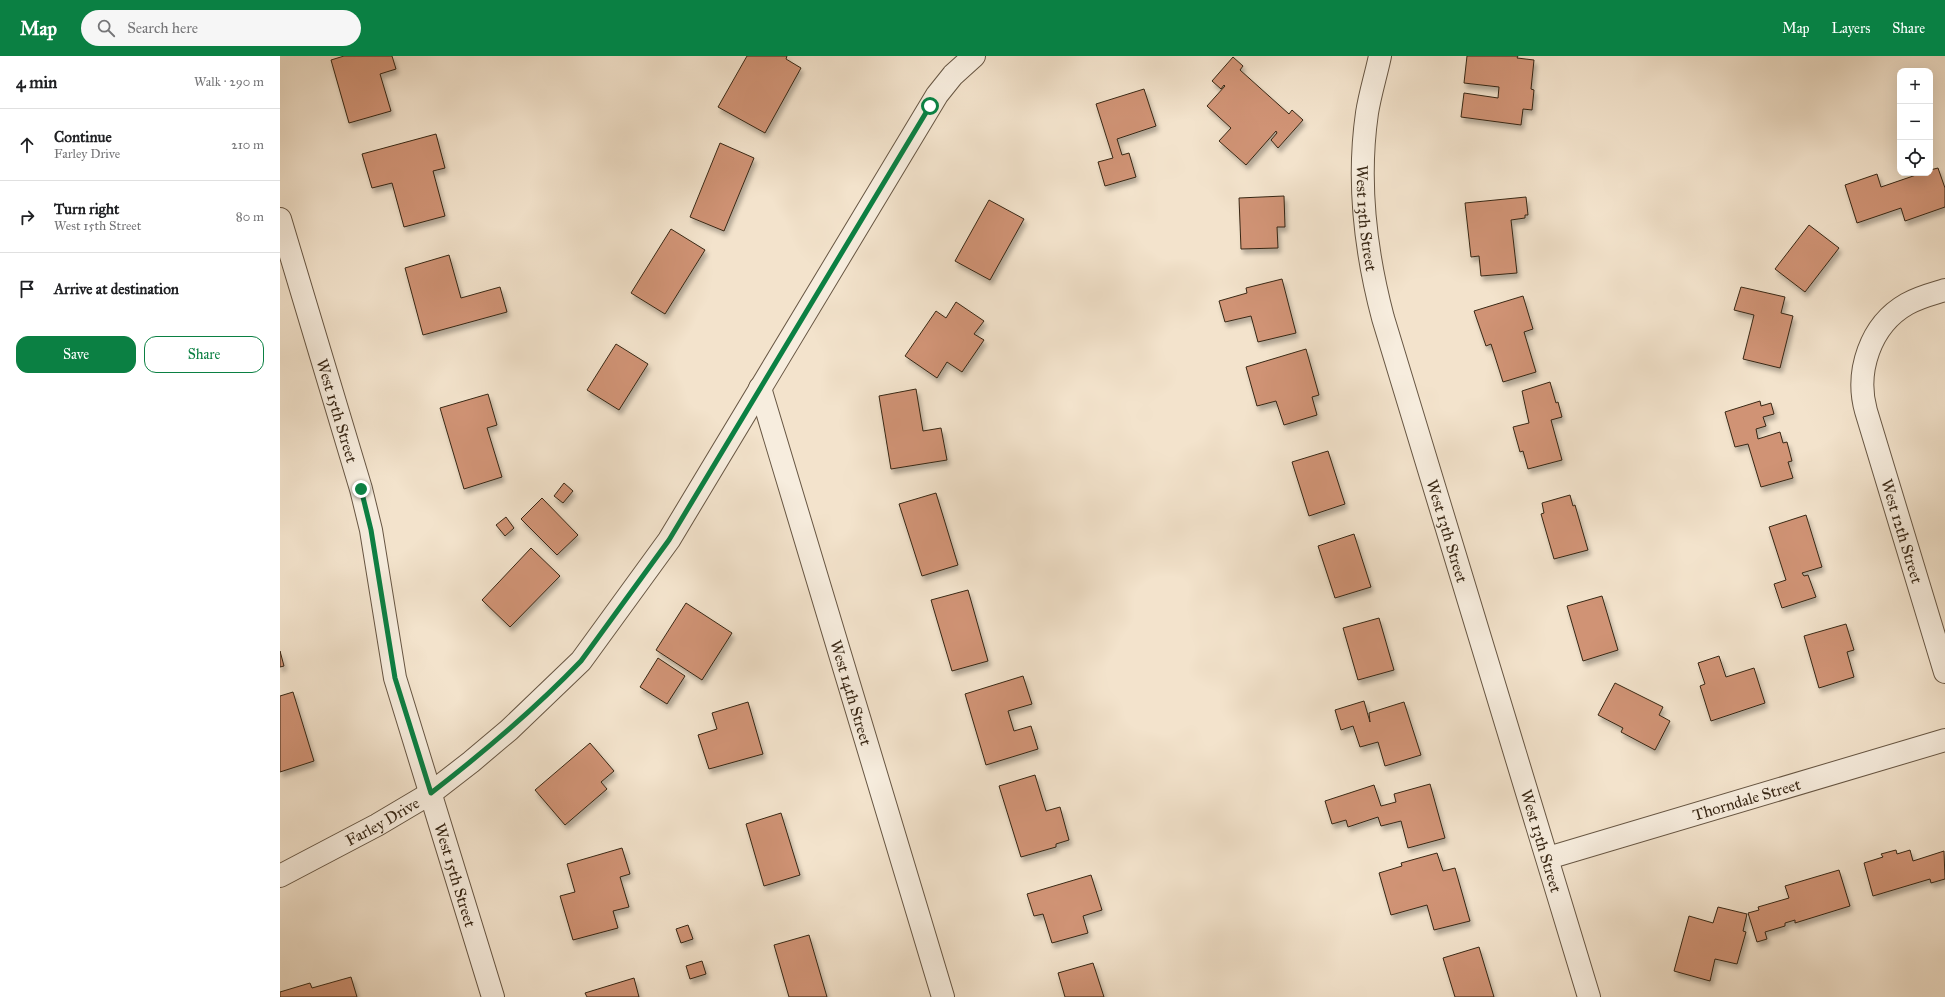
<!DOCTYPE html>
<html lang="en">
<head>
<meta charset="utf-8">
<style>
  :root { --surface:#fff; --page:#f6f6f6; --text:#202124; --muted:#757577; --line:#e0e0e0; --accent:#0b8043 }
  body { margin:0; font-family:"IM FELL Great Primer",serif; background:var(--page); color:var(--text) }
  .controls { position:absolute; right:12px; top:12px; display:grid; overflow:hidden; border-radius:8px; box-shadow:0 4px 16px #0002 }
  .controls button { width:36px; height:36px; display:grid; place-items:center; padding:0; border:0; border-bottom:1px solid var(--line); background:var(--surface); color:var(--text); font:20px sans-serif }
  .stop { position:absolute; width:12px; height:12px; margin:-9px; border:3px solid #0b8043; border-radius:50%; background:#fff }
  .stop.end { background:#0b8043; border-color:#fff; box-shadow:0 1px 4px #0008 }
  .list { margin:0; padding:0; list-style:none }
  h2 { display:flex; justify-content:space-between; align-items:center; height:52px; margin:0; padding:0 16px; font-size:17px }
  h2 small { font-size:13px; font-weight:400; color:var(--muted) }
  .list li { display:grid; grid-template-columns:26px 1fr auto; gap:12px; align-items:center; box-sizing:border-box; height:72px; padding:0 16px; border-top:1px solid var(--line) }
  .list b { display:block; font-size:15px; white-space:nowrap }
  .list p { margin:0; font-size:13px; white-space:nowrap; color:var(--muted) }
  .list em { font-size:13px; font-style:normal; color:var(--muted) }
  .actions { display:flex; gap:8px; padding:12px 16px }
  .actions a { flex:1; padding:9px 0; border:1px solid var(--accent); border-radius:12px; text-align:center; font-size:14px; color:var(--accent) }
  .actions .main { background:var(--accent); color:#fff }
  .icon { flex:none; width:22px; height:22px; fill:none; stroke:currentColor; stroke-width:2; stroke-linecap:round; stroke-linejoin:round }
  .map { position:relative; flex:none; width:1665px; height:941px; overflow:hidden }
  header { display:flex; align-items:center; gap:24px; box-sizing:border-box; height:56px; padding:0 20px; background:var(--accent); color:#fff }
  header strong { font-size:19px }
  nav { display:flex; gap:22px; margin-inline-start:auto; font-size:14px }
  .search { width:280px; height:36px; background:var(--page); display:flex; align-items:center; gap:10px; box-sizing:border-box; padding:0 14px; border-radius:22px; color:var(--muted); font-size:15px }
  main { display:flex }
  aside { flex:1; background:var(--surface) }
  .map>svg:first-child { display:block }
  .building { fill:#d09374; stroke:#382715; filter:url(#shadow) }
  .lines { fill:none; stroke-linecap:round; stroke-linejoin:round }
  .minor-casing { stroke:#675643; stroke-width:24 }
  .minor { stroke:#f7edde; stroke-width:22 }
  .route { stroke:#0b8043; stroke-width:5 }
  .labels { text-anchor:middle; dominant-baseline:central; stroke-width:3.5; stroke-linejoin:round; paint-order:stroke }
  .street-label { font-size:16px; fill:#382715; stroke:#f7edde }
</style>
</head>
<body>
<header>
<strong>Map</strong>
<div class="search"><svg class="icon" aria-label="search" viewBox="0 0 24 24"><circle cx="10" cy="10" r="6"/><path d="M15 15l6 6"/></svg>Search here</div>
<nav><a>Map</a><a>Layers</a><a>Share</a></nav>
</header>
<main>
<aside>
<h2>4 min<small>Walk · 290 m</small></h2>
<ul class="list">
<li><svg class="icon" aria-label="ahead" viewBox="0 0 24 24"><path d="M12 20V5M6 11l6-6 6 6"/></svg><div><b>Continue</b><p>Farley Drive</p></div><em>210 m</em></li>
<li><svg class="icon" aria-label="right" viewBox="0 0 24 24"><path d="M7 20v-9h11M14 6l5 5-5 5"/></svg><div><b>Turn right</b><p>West 15th Street</p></div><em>80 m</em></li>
<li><svg class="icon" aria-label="arrive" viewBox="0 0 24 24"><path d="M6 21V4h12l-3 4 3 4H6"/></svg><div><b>Arrive at destination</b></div></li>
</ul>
<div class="actions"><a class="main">Save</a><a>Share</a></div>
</aside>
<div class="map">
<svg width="1665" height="941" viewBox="0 0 1665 941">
  <defs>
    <filter id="shadow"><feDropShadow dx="2.5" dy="4.5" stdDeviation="2" flood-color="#0004"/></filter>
  </defs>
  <rect width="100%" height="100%" fill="#f3e3cc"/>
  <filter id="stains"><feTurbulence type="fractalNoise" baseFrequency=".005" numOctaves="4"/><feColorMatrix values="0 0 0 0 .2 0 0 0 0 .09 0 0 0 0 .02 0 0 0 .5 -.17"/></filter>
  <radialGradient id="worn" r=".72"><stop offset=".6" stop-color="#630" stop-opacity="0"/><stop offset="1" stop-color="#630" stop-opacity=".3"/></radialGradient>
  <path class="building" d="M64,0H112L116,13L100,18L111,55L69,67L51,4Z
    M467,0H507L506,3L521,12L485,77L438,51Z
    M1187,0H1238L1237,2L1254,4L1251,33L1254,34L1252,54L1243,53L1241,69L1181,61L1184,37L1218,42L1219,31L1184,27Z
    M953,1L963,10L960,14L1009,58L1012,54L1023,64L998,92L991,84L997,77L996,75L966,109L939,85L951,72L927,50L945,30L944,29L941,33L932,25Z
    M864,33L876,70L837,83L842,99L849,97L856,121L825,130L818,106L833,102L816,48Z
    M156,78L165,112L153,115L165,160L124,171L112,127L92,132L82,98Z
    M440,87L474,102L444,175L410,161Z
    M1658,112L1665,132V151L1625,165L1621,152L1577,167L1565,129L1597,118L1601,131L1642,117H1650V114Z
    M1004,140L1005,171H997L998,192L961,193L959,142Z
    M1246,141L1248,159H1245V162L1231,164L1237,217L1201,220L1199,200L1191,201L1185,147Z
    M709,144L744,163L710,224L675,205Z
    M1529,169L1559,192L1525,236L1495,213Z
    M391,173L425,194L385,258L351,237Z
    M169,199L181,242L220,231L227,256L143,279L125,212Z
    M1002,223L1016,277L978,286L971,260L945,266L939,245L967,237L966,232Z
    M1461,231L1505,241L1501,257L1513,260L1500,312L1463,303L1474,259L1454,254Z
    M1243,240L1253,273L1244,276L1256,316L1223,326L1211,288L1206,290L1194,255Z
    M676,246L704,265L694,278L704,284L682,316L667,306L657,322L625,300L656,255L666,262Z
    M336,288L368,308L339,354L307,334Z
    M1026,293L1039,339L1032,341L1037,359L1004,369L996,345L977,350L966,311Z
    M1270,326L1276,347L1278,346L1282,361L1271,364L1282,404L1248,413L1243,395L1240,396L1233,371L1249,367L1242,335Z
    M636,333L643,375L661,372L667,404L611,413L599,340Z
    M208,338L217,369L207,372L222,421L184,433L160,352Z
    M1480,345L1481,350L1491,347L1494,358L1483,361L1486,370L1476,373L1478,383L1500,376L1503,387L1507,386L1512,405L1508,406L1513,422L1481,431L1468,388L1455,391L1445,356Z
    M1048,395L1065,448L1029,460L1012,406Z
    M284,427L293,435L283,447L274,440Z
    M656,437L678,509L642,520L619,448Z
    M1290,439L1293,450L1295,449L1308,494L1274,503L1261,458L1264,457L1262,447Z
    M262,442L298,479L277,499L241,463Z
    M1526,459L1542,511L1522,517L1524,520L1528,519L1536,541L1502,552L1494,528L1506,524L1489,471Z
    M226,461L234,472L225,480L216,469Z
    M1074,478L1091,531L1055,542L1038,490Z
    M251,492L280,520L230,571L202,544Z
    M688,534L708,605L672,615L651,544Z
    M1322,540L1338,594L1303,605L1287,550Z
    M406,547L452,577L422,624L376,594Z
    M1099,562L1114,614L1078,624L1063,572Z
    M1566,568L1574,594L1567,596L1574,621L1539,632L1524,580Z
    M0,595L4,610L0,611Z
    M1439,600L1446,621L1474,612L1485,647L1431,665L1420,630L1425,628L1418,607Z
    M378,602L405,620L387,648L360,631Z
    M743,620L752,648L728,655L734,675L751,670L758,693L706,709L685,638Z
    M1335,627L1383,651L1379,659L1390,665L1375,694L1341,676L1343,672L1318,659Z
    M13,636L34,705L0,716V640Z
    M1084,645L1090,666L1089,657L1124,646L1141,699L1105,710L1098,686L1080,691L1073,670L1061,674L1055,654Z
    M468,646L483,698L429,713L418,679L437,673L432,657Z
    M310,687L334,715L321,726L327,733L285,769L255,734Z
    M755,719L766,755L780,751L789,784L776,788V791L741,801L719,730Z
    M1150,728L1165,782L1128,792L1121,765L1101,770L1098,761L1068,771L1066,764L1052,768L1045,745L1094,729L1101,750L1116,746L1114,738Z
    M501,757L520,819L484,830L466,768Z
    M342,792L350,818L340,821L349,851L333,855L338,872L293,884L280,840L295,836L287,808Z
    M1616,794L1617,798L1630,794L1633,805L1664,795L1665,823L1651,827L1650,823L1593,840L1584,807L1603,801L1601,798Z
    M1157,797L1163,815L1175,812L1190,865L1154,874L1147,849L1111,859L1099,817L1122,810L1121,807Z
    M1559,814L1570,850L1515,867V864L1505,867V870L1485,876L1487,883L1477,886L1468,857L1479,854L1478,851L1509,842L1505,830Z
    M811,819L822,854L803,860L808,877L772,887L763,858L754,860L747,838Z
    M1438,851L1467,858L1463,875L1466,876L1457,908L1435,903L1430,925L1394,915L1409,860L1433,867Z
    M408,869L413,883L401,887L396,873Z
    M529,879L547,941H509L494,889Z
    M1199,891L1214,941H1175L1163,902Z
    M422,905L426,918L410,923L406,910Z
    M813,907L824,941H785L778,917Z
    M71,921L77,941H0V936L30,927L32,932Z
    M354,922L359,941H307L305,937Z"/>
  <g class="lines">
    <g class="minor-casing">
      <g id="minor">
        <path id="s1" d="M1100,0C1096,19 1090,38 1087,57C1077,126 1085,194 1103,262L1309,941"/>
        <path id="s2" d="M0,163L81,433L91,474L115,622L213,941"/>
        <path id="s3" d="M1665,234C1652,238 1639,241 1627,248C1590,269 1575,316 1586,355L1665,616"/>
        <path id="s4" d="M480,332L663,941"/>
        <path id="s5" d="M1268,802L1665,684"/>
        <path id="s6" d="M0,820L97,769L151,737L191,706L229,674L301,605L389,484L657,39L673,19L694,0"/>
      </g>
    </g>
    <use href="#minor" class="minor"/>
  </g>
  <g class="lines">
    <path class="route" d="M81,433L91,474L115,622L151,737C204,696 255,653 301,605L389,484L650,50"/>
  </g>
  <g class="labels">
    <g class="street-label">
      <text stroke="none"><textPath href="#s1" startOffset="164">West 13th Street</textPath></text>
      <text stroke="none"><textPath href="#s2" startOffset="200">West 15th Street</textPath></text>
      <text stroke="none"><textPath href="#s1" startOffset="488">West 13th Street</textPath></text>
      <text stroke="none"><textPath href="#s3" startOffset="289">West 12th Street</textPath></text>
      <text stroke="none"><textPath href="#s4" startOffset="318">West 14th Street</textPath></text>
      <text stroke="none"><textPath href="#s5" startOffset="207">Thorndale Street</textPath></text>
      <text stroke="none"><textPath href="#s6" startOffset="116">Farley Drive</textPath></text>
      <text stroke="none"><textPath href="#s1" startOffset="812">West 13th Street</textPath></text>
      <text stroke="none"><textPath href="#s2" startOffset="680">West 15th Street</textPath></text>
    </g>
  </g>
  <rect width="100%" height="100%" filter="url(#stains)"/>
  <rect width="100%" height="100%" fill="url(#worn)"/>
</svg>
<div class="controls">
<button>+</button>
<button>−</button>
<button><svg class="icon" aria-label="locate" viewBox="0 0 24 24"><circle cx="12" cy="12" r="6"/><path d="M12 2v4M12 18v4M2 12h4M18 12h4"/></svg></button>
</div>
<div class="stop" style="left:650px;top:50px"></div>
<div class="stop end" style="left:81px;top:433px"></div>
</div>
</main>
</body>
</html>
